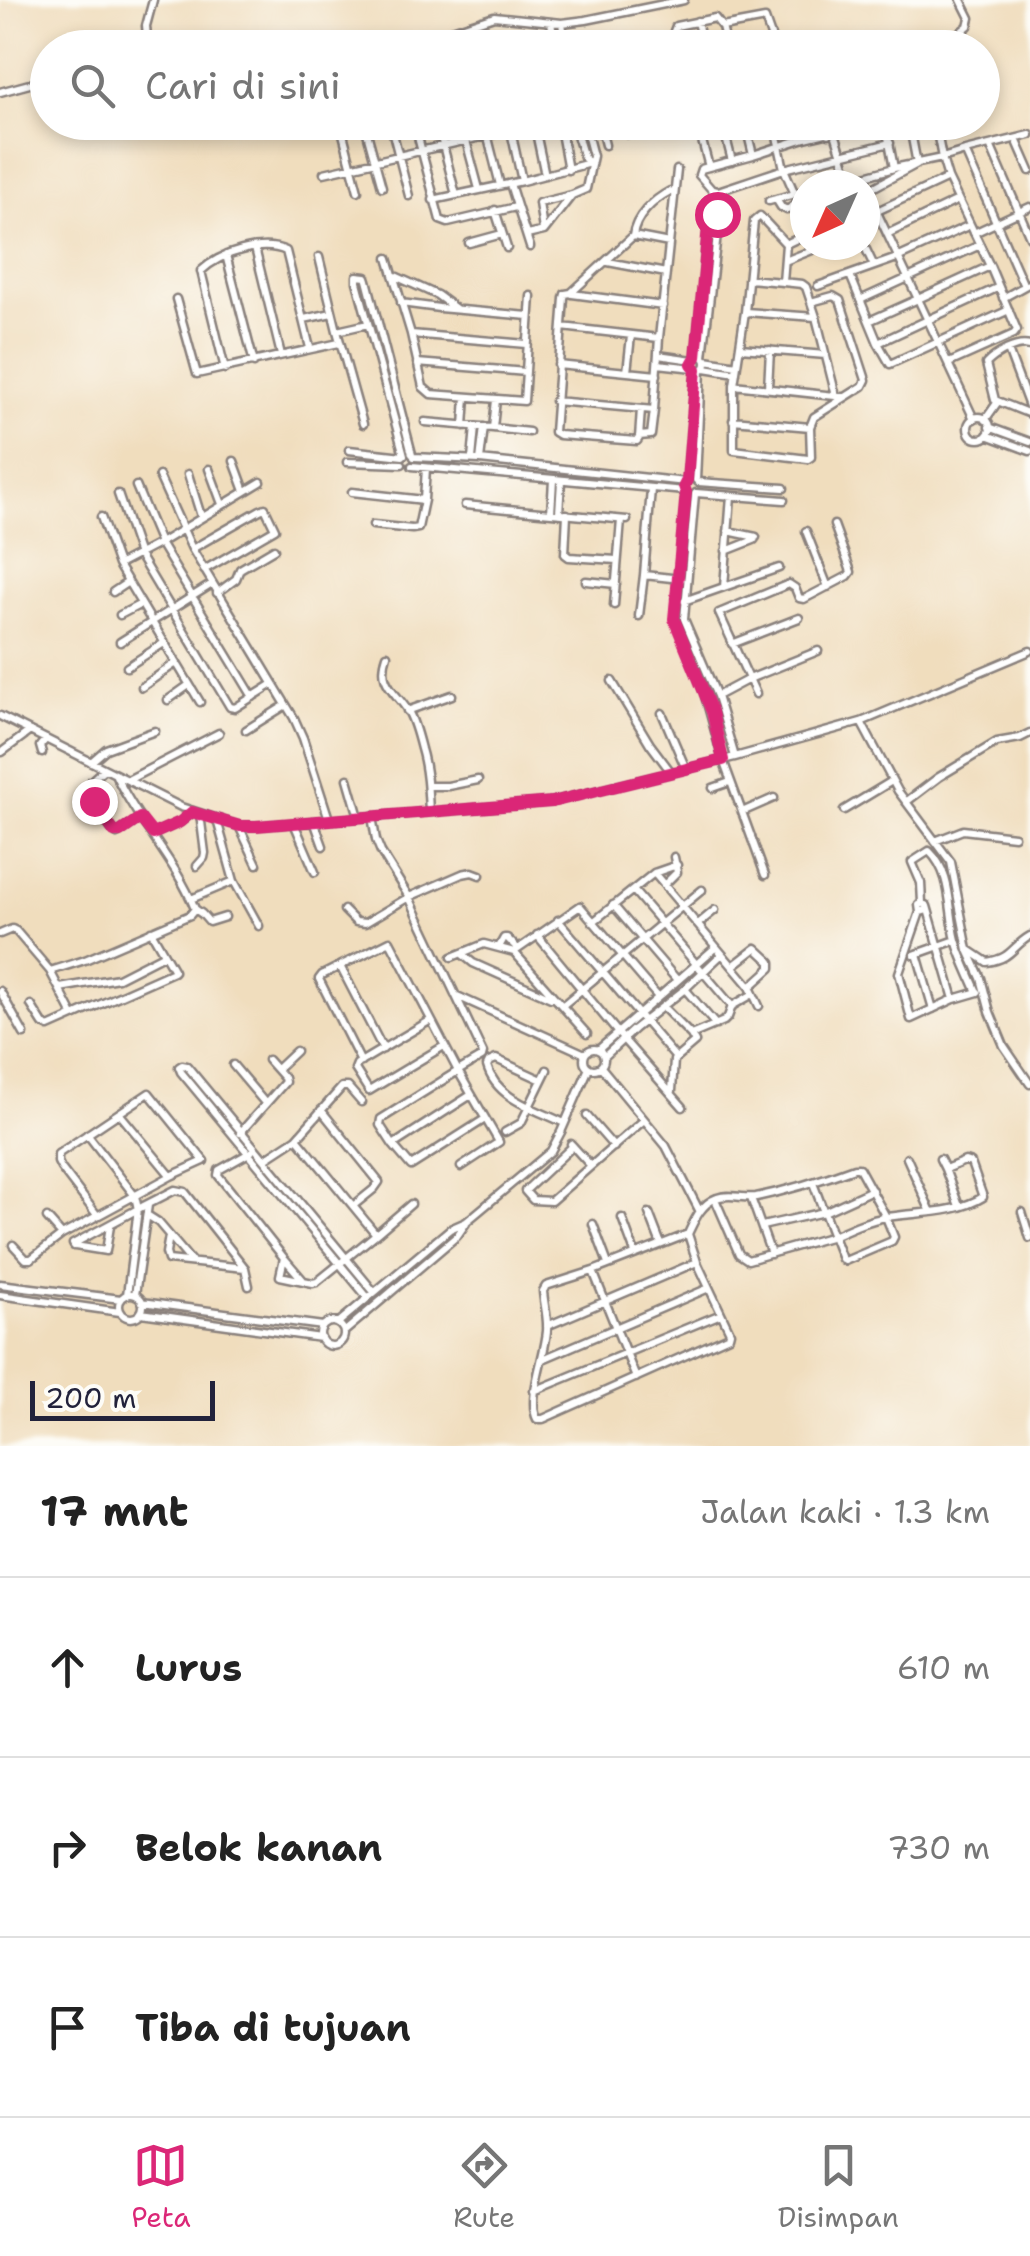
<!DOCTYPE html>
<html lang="id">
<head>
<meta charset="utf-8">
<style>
  :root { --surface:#fff; --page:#f2f2f2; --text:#222; --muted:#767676; --line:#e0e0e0; --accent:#db2777 }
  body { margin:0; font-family:"Shantell Sans",sans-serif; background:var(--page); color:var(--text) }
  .compass { position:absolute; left:790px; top:170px; width:90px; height:90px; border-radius:50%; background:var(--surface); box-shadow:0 5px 15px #0003; rotate:225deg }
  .scale { position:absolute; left:30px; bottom:25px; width:185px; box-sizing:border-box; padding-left:10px; border:5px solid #22223b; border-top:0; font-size:28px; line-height:35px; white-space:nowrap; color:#22223b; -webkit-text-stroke:8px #fdfcf7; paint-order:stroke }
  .stop { position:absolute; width:30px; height:30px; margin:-22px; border:8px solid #db2777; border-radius:50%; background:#fff }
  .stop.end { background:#db2777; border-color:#fff; box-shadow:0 2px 10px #0008 }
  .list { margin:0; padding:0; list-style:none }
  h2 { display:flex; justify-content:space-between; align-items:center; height:130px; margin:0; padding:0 40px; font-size:42px }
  h2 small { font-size:32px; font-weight:400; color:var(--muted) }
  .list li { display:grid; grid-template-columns:65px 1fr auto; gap:30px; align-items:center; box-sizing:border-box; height:180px; padding:0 40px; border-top:2px solid var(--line) }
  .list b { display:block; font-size:38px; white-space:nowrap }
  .list em { font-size:32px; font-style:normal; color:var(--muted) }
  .icon { flex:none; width:55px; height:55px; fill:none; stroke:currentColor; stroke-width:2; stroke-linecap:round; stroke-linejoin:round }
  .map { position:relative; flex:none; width:1030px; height:1446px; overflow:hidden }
  .search { position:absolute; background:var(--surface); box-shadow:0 5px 15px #0003; left:30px; right:30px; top:30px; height:110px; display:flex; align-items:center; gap:25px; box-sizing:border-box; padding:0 35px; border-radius:55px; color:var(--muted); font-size:38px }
  .sheet { height:670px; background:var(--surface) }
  nav { display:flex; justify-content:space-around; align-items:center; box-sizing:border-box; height:140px; border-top:2px solid var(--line); background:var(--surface); font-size:28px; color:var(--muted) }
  nav a { display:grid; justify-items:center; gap:5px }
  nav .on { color:var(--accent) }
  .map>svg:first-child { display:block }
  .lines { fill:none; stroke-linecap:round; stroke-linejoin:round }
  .minor-casing { stroke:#89807c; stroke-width:11 }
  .minor { stroke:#fff; stroke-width:6 }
  .route { stroke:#db2777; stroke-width:12 }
</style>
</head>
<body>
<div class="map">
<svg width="1030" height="1446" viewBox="0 0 1030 1446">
  <rect width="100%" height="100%" fill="#fdfcf7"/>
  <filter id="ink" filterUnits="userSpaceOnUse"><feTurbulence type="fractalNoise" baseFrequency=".01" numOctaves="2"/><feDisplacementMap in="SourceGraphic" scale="20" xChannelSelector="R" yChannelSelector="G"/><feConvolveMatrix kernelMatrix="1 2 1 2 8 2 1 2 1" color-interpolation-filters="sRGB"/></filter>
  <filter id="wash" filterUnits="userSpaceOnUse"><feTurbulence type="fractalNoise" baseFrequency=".0048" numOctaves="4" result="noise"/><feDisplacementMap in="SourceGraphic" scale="40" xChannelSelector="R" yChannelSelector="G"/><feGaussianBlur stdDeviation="2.25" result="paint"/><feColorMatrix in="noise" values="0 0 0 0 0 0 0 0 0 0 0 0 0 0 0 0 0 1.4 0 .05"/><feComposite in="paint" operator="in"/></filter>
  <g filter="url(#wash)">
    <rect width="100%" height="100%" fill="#f0ddbd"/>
  </g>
  <g filter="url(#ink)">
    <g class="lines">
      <g class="minor-casing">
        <path id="minor" d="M697,21L703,48
          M551,22L555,48
          M562,23L566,48
          M722,27L765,19L771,36L770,41L744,48
          M148,48L146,26L153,0
          M348,48L422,40L494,16L562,23L586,20L684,0
          M678,48L674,31L676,26L715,18L722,27L727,48
          M935,48L949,41L968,26L970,18L961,0
          M0,92L48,79
          M344,122L342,130L358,191
          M364,122L382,187
          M390,122L409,196
          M414,122L440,220L448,223L516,207
          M437,122L456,195
          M461,122L479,189
          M484,122L500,185
          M509,122L522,181
          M559,122L568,170
          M573,122L584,158L589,162
          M599,122L605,145
          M623,122L627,134
          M649,122L650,129
          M674,122L676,129
          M697,122L709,167
          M722,122L732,161
          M745,122L753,155
          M774,122L784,169L794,192
          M801,122L805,138
          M826,122L829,134
          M873,122L805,138L753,155L701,169L699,175L712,190L718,191L784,169L890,143
          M534,123L545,175
          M835,133L850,181
          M1016,139L1030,171
          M990,145L1030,237
          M965,151L1030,135
          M894,168L942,158L935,122
          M324,173L547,122
          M510,184L530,247
          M833,185L894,168L885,122
          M865,187L918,299L990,266L948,178L942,158L965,151L1024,286
          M867,191L917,164L909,122
          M776,199L781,207L787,210L805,198
          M433,200L522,181L590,163
          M769,201L805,191
          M495,210L507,248
          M877,211L948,178
          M543,230L539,203L572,195
          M974,233L1030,207
          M887,234L958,200
          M527,235L544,231L572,195L586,189L593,156L584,122
          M633,236C635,217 653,200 670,191L673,193
          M469,243L502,234
          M786,244L805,235
          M864,245L874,266
          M255,248L281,355
          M226,255L254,363
          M319,257L337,331L368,324
          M388,258L411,334L423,387L431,394L524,401L531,296
          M785,261L825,245
          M608,262L666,273
          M393,275L437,295L456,309
          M850,275L878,343L890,364L1009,310
          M748,279L783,282L786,244L760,216L754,221L745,312L734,385L844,397
          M783,282L802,284L806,287L816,317L836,396
          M818,286L897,258L970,225
          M572,294L663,306
          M1003,298L1030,283
          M176,299L197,374L339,343
          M860,300L980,245
          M401,303L439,308L529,316
          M745,312L816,317
          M304,319L332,313
          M869,321L918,299L974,419
          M562,327L659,338
          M337,331L363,424
          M411,334L527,344
          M878,343L999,287
          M1030,346C1016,342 996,354 986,364L995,400L1030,414
          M740,348L826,355
          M1008,350L1030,409
          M658,355L693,360
          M692 363a7 7 0 1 1 14 0a7 7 0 1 1-14 0Z
          M696,357L709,215L717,214L719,217L703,357
          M706,360L737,365
          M417,363L526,372
          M949,363L1014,334L1017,330L990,266
          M658,364L694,368
          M558,365L657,375
          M705,368L736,373
          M225,369L201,271C220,253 262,240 286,251L310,348
          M627,372L631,336
          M734,385V450L808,459L811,457L810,427L814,417L863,386L866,380L840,300L833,296L811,302
          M768,388L770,350
          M496,400L493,428L529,432
          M555,401L654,410L659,338L677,170
          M641,409L639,438L637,441L559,435L554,432L564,298L565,294L571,293L633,236L669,243
          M968 428a11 11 0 1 1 22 0a11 11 0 1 1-22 0Z
          M733,420L810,427
          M985,420L997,403
          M425,422L493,428
          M464,426L466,397
          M989,427L1030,442
          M987,435L1030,451
          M639,436L651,435L654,410
          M349,450L403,456
          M404,455L357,282V276L366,277L367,280L412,454
          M414,457L480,460L686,482
          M472,459L475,427
          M480,460L484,427
          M234,461L245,491
          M347,462L402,464
          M412,466L685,491
          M209,469L222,504
          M188,474L201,516
          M159,476L192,549L294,718L303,738L329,819
          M696,480L701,370
          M687,481L696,369
          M698,482L784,488
          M136,486L160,543L253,697
          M651,489L644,575L681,579
          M352,492L424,500
          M686,492L675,619L704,692L723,760L765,875
          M696,493L784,500
          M118,494L139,555L230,707L235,708L273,684
          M695,494L684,619L717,696L735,757
          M465,505L627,520
          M551,513L553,480
          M559,513L561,481
          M567,514L565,554L569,557L617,560
          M101,517L118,565L200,702
          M373,525L412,529L418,528L424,500L426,468
          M728,531L756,537
          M806,531L828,587
          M192,549L260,510L265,508L275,529L204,570
          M726,551L754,540L756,537
          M118,565L160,543L261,482
          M586,581L616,584
          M724,587L779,568
          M113,592L128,582
          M217,593L236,579L240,569L274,549
          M684,601L724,587L731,496
          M614,605L621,520
          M120,615L141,604
          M639,616L644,575
          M120,642L212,584
          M732,644L799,618
          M387,655C377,684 395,690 408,711C414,721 418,737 421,749C427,769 428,791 429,812
          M127,667L164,643
          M612,681L650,744L671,772
          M142,687L176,663
          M756,694L719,613L789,584L795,588L799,598L804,599L848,576L851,572L849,566L834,525
          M717,696L749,679L818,651
          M168,700L189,685
          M407,711L452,695
          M662,713L686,769
          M0,716L181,807L239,826H256L551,802L735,757L861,722L1030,651
          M861,722L898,791L951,862L968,950L981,978L990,1012L1004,1046L1030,1084
          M246,730L286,705
          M2,752L30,731
          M42,753L40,746L46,739
          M91,762L106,749L155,731
          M104,769L92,780L89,787C98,802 102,821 117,834L140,818
          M348,779L359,817
          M128,780L219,733
          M428,786H448L478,780
          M713,788L730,782
          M906,802L939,777L997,742L1020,738L1030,733
          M844,810L892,781
          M742,812L774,798
          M372,816L376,840L381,852L409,897L483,1053L482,1057L458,1071L499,1142L461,1167
          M217,820L234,881L259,926
          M314,821L323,846
          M294,823L315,872
          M239,826L257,864
          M153,834L180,822L193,812
          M935,841L963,830L1014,836
          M197,866L204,858L205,853L200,814
          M654,873L750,987L759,1006
          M665,884L677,872L674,857
          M633,890L732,1006
          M191,899L234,881
          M922,903L921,883L912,862L929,851C953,874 948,910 956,940C961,958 970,975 977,992
          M613,905L677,980
          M195,909L202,914L209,922L225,917
          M344,910L356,922L365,923L409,897L462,874L472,872L480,875
          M927,910L920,912L919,905L922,903L927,906L954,999
          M920,912L899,973L911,1019L954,999L978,992
          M558,920L676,1058
          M593,922L654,873L677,865
          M698,924L715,910
          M0,934L12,929L16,931L50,971L73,1015
          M537,935L623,1039L683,1107
          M499,947L504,938H507L517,948
          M969,950L987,962C1013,958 1011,947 1030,936
          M514,952L580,906L658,997
          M462,954L473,963L551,998
          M917,954L933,1009
          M914,955L956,940
          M452,957L484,944L514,952L587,1034
          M340,966L383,1049
          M733,966L756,948L771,962V968L750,987
          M50,971L85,960L190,915L195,909C176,861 138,823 116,776
          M60,988L118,978L163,955
          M685,989L716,1025
          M0,991L24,1034
          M455,995L585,1054
          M31,1005L43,1024L49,1027L173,972L174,971L151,931
          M563,1005L702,890
          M663,1007L691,1035L695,1042L674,1060L672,1091
          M431,1020L357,1064L355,1069L369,1091L444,1046
          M691,1035L724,1021L728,1017L732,1006L753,994
          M584 1059a10 10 0 1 1 20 0a10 10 0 1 1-20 0Z
          M598,1050L716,947
          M604,1057L634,1029L685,989L722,954
          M361,1062L319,979L322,975L390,941L458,1071L381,1119L380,1125L393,1145L471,1095
          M233,1065L265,1103
          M601,1067L666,1146L699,1210
          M277,1069L296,1051
          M542,1080L496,1059L489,1062L487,1066C496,1099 536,1109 564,1123
          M321,1110L379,1182L374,1189L353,1206
          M119,1113L149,1093L204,1161L171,1176
          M587,1116L614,1147
          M505,1132L521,1123L547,1070
          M240,1133L285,1082L284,1078L268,1060
          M87,1134L135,1196L138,1209L175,1190L185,1192L245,1268
          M571,1144L591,1166L551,1201L533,1200L525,1191L573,1146
          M393,1145L411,1166L485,1119
          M251,1152L219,1170L218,1175L284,1258L280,1276L313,1283L317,1282L376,1234L297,1138L342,1087H348L361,1102
          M907,1158L931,1212
          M265,1159L297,1138
          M591,1166L644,1120
          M945,1169L959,1206
          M751,1198L771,1254
          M715,1199L739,1254L748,1260L833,1236L813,1183
          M1022,1212L1030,1238
          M649,1213L661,1244
          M147,1215L158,1222L191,1261
          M47,1218L62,1235
          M622,1218L635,1253
          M593,1224L608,1264
          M762,1226L824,1212L872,1190
          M376,1234L411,1204
          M688,1234L593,1271L546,1286L543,1291C544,1305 548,1317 547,1331C545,1356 527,1399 537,1419H543L729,1336L730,1332L697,1262L688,1234C695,1219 701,1204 717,1198C729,1193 743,1199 756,1197C790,1190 822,1180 854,1168H859L886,1217L894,1237L892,1241L845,1261L842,1259L833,1236C851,1228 868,1220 887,1217C918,1212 956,1214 983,1197L971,1163L965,1161L945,1169L940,1159
          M169,1236L166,1253L168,1260L245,1268L249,1286
          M13,1245L26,1259H31L62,1235L171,1176L119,1113L58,1154V1162L61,1168L97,1215
          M74,1246L73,1244L138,1209
          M75,1246L106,1251L110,1226
          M285,1259L303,1280
          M593,1271L636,1378
          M0,1284L121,1299
          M119 1306a12 12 0 1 1 24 0a12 12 0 1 1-24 0Z
          M0,1295L120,1312
          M127,1295L138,1209
          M135,1295L148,1205
          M368,1298L181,1072L179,1067L182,1065L187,1066L374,1292
          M142,1302L323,1326
          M141,1313L321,1338
          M320 1334a12 12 0 1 1 24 0a12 12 0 1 1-24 0Z
          M338,1323L450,1229L466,1222L551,1151L561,1132L589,1068
          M547,1326L697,1262
          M344,1332L457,1236L466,1223
          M543,1359L709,1288
          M534,1391L721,1314"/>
      </g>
      <use href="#minor" class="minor"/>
    </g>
  </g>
  <g class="lines" filter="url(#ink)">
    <path class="route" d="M94,801L114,832H120L140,818L153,834L180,822L192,812L240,826H256L552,802L723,760L712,712L674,619L686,492L684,486L687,480L696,369L692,364L696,357L709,215L717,214"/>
  </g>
</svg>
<svg class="compass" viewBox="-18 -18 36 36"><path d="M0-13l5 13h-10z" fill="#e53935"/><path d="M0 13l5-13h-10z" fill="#767676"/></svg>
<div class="scale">200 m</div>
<div class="stop" style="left:717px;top:214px"></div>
<div class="stop end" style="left:94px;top:801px"></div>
<div class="search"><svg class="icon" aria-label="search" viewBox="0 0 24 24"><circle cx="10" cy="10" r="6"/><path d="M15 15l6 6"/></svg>Cari di sini</div>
</div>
<section class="sheet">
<h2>17 mnt<small>Jalan kaki · 1.3 km</small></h2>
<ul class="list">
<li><svg class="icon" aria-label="ahead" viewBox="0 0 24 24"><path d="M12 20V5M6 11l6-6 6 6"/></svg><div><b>Lurus</b></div><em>610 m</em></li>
<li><svg class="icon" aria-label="right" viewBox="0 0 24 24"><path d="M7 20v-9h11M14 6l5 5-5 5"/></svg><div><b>Belok kanan</b></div><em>730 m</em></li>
<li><svg class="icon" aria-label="arrive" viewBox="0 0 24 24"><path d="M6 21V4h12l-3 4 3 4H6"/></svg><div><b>Tiba di tujuan</b></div></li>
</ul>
</section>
<nav>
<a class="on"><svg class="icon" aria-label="map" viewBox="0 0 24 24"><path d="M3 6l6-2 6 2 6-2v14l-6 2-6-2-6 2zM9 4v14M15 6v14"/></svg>Peta</a>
<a><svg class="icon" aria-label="directions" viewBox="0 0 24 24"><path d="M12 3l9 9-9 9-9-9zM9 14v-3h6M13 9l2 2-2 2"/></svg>Rute</a>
<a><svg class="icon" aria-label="saved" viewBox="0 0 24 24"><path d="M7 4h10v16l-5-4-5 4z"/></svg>Disimpan</a>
</nav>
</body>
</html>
